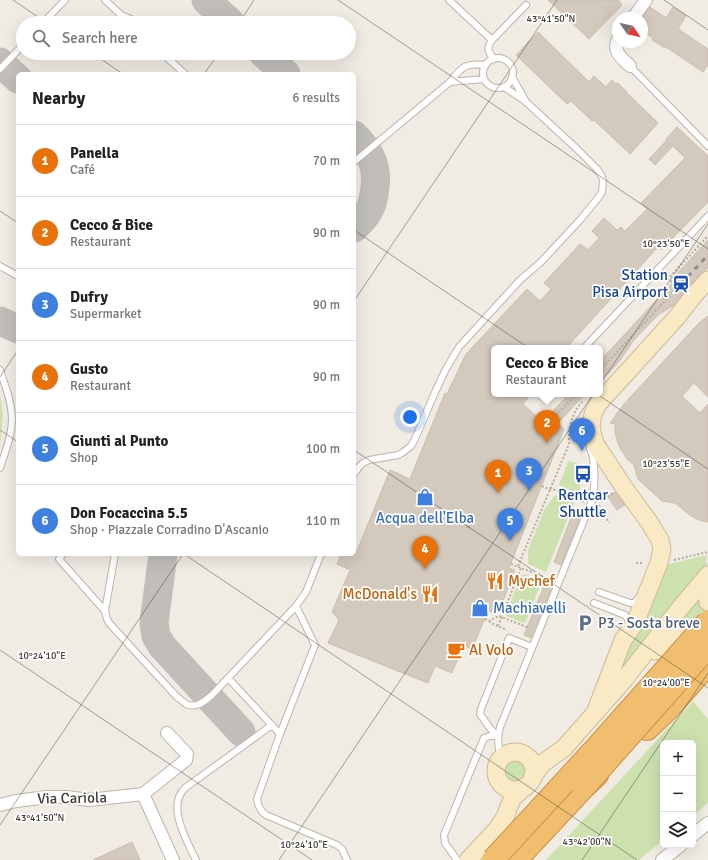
<!DOCTYPE html>
<html lang="en">
<head>
<meta charset="utf-8">
<style>
  :root { --surface:#fff; --page:#f2f2f2; --text:#222; --muted:#767676; --line:#e0e0e0; --accent:#e63724 }
  body { margin:0; font-family:Signika,sans-serif; background:var(--page); color:var(--text) }
  .controls { position:absolute; right:12px; bottom:12px; display:grid; overflow:hidden; border-radius:6px; box-shadow:0 4px 16px #0002 }
  .controls button { width:36px; height:36px; display:grid; place-items:center; padding:0; border:0; border-bottom:1px solid var(--line); background:var(--surface); color:var(--text); font:20px sans-serif }
  .compass { position:absolute; left:612px; top:12px; width:36px; height:36px; border-radius:50%; background:var(--surface); box-shadow:0 4px 16px #0002; rotate:124deg }
  .you { position:absolute; left:410px; top:417px; width:14px; height:14px; margin:-10px; border:3px solid #fff; border-radius:50%; background:#1a73e8; box-shadow:0 0 0 6px #1a73e833 }
  .badge { display:grid; place-items:center; width:26px; height:26px; border-radius:50%; background:var(--accent); color:#fff; font-size:13px; font-weight:700 }
  .pin { position:absolute; translate:-50% -33px; filter:drop-shadow(0 1px 2px #0008) }
  .pin::after { content:''; position:absolute; top:21px; width:14px; height:12px; background:inherit; clip-path:polygon(0 0,100% 0,50% 100%) }
  .popup { position:absolute; left:491px; top:345px; width:112px; height:52px; box-sizing:border-box; display:grid; place-content:center; border-radius:6px; background:var(--surface); filter:drop-shadow(0 1px 3px #0005); font-size:13px; white-space:nowrap; color:var(--muted) }
  .popup b { font-size:15px; color:var(--text) }
  .popup::after { content:''; position:absolute; left:50%; top:100%; margin-left:-8px; border:8px solid transparent; border-top-color:var(--surface) }
  .list { margin:0; padding:0; list-style:none }
  h2 { display:flex; justify-content:space-between; align-items:center; height:52px; margin:0; padding:0 16px; font-size:17px }
  h2 small { font-size:13px; font-weight:400; color:var(--muted) }
  .list li { display:grid; grid-template-columns:26px 1fr auto; gap:12px; align-items:center; box-sizing:border-box; height:72px; padding:0 16px; border-top:1px solid var(--line) }
  .list b { display:block; font-size:15px; white-space:nowrap }
  .list p { margin:0; font-size:13px; white-space:nowrap; color:var(--muted) }
  .list em { font-size:13px; font-style:normal; color:var(--muted) }
  .icon { flex:none; width:22px; height:22px; fill:none; stroke:currentColor; stroke-width:2; stroke-linecap:round; stroke-linejoin:round }
  .map { position:relative; flex:none; width:708px; height:860px; overflow:hidden }
  .search { position:absolute; background:var(--surface); box-shadow:0 4px 16px #0002; left:16px; top:16px; width:340px; height:44px; display:flex; align-items:center; gap:10px; box-sizing:border-box; padding:0 14px; border-radius:22px; color:var(--muted); font-size:15px }
  .panel { position:absolute; background:var(--surface); box-shadow:0 4px 16px #0002; left:16px; top:72px; width:340px; height:484px; border-radius:6px }
  .map>svg:first-child { display:block }
  .green { fill:#cde1af }
  .lines { fill:none; stroke-linecap:round; stroke-linejoin:round }
  .taxiway { stroke:#c1beba; stroke-width:29 }
  .building { fill:#d3c9bd; stroke:#cabeae }
  .lane-casing { stroke:#bdb5aa; stroke-width:8 }
  .street-casing { stroke:#bdb5aa; stroke-width:14 }
  .secondary-casing { stroke:#ccbb96; stroke-width:19 }
  .highway-casing { stroke:#ce913f; stroke-width:24 }
  .path { stroke:#baad99; stroke-width:2; stroke-dasharray:2 2; stroke-linecap:butt }
  .lane { stroke:#fff; stroke-width:6 }
  .street { stroke:#fff; stroke-width:12 }
  .secondary { stroke:#f9e9c4; stroke-width:17 }
  .highway { stroke:#f0be6e; stroke-width:22 }
  .rail { stroke:#929292; stroke-width:3; stroke-dasharray:5 5; stroke-linecap:butt }
  .highway-bridge-casing { stroke:#ce913f; stroke-width:24; stroke-linecap:butt }
  .highway-bridge { stroke:#f0be6e; stroke-width:22 }
  .ticks { fill:none; stroke:#413b34; stroke-width:1; stroke-opacity:0.45 }
  .labels { text-anchor:middle; dominant-baseline:central; stroke-width:3.5; stroke-linejoin:round; paint-order:stroke }
  .transit-label { font-size:15px; fill:#164399; stroke:#fff; text-anchor:end }
  .shop-label { font-size:15px; fill:#366cbe; stroke:#fff }
  .food-label { font-size:15px; fill:#c56008; stroke:#fff; text-anchor:start }
  .service-label { font-size:15px; fill:#4e5e75; stroke:#fff; text-anchor:start }
  .street-label { font-size:15px; fill:#413b34; stroke:#fff }
  .ticks-label { font-size:10px; text-anchor:middle; fill:#413b34; stroke:#fff; stroke-width:3.5; stroke-linejoin:round; paint-order:stroke }
</style>
</head>
<body>
<div class="map">
<svg width="708" height="860" viewBox="0 0 708 860">
  <rect width="100%" height="100%" fill="#f0ebe3"/>
  <path class="green" d="M0,393L3,414L0,448Z
    M569,461L577,463L578,465L580,488L579,492L577,493L559,485L568,462Z
    M555,495L574,503L546,572L528,564V550L545,508Z
    M707,555L706,562L708,564L614,679L661,566Z
    M524,574L540,581L541,583L526,621L524,623L507,616L506,613L521,576Z
    M700,596L704,609L706,611L692,628L675,627Z
    M693,701L708,719V803L693,815V743H663V840L639,860H546Z
    M505 771a10 10 0 1 1 20 0a10 10 0 1 1-20 0Z"/>
  <g class="lines">
    <path class="taxiway" d="M206,0L231,23
      M263,53L286,74
      M0,62L18,79
      M354,135C372,152 379,169 374,194C373,200 372,206 368,212C365,218 359,223 354,228
      M0,321L18,329
      M163,554L154,623L156,636L162,646L241,732"/>
  </g>
  <path class="building" d="M548,0H618L622,5L589,39Z
    M650,7L666,18L673,7L686,16L678,29L708,49V65L703,72L666,47L665,48L652,40L653,38L642,31V18Z
    M538,32L589,82L594,76L606,87L612,80L616,84L618,83L626,91V92L658,123L630,154L594,120L592,121L571,101L567,104L516,55Z
    M677,127L708,156V202L661,250L658,247L566,348H494V394H531L523,404L539,419L545,411L549,415L569,394H585L558,423L564,429L509,568L515,570L503,601L497,598L491,612L488,611L472,649L463,645L452,673L435,666L428,683L328,643L339,620L332,612L350,570L337,564L341,554H354V550L357,551L390,470L410,479L445,393L447,394L466,354L527,289L540,301L551,289L544,283L580,244L588,250L599,238L592,231L604,218L617,230L621,227L625,231L647,209L641,203L685,158L673,146L655,165L649,159L667,140L666,139Z
    M708,240V268L701,273L687,288L674,305L658,315L633,341L621,359L609,373L600,379V361L676,279L674,277Z
    M708,316V397L694,383L682,396L700,413L708,404V522L699,520L691,516L675,503L662,501L638,479L634,465L627,459L620,448L617,440L615,432V424L610,423L624,404L699,323Z
    M615,492L625,505L617,510L608,497Z
    M573,513L581,516L561,565L554,562Z
    M544,586L551,589L531,638L524,635Z
    M132,842L140,860H93Z"/>
  <g class="lines">
    <g class="lane-casing">
      <path id="lane" d="M105,0L121,15L126,23
        M449,0L492,40L526,5
        M121,15L140,23
        M43,23L65,0
        M492,40C486,48 488,52 494,59
        M162,53L185,74
        M483 73a15 15 0 1 1 30 0a15 15 0 1 1-30 0Z
        M630,66L708,146
        M0,69L23,45
        M512,77L525,100
        M450,82L484,79
        M354,162L450,82C462,66 466,63 486,65
        M0,266L7,270L18,276
        M584,348L708,216
        M0,370C5,386 12,402 12,419C12,436 5,452 0,468
        M354,474L359,467L363,463L369,460L398,455L402,453L411,446L414,441L418,432L436,390L446,369L459,347L520,280L541,262L580,220L598,198L602,192L603,180L601,175L597,169L577,149L525,101L504,87
        M63,554L59,559L105,611
        M115,554L105,611L107,619L109,623L176,696C180,699 183,702 186,704C196,709 205,701 212,695L296,606L306,592L321,554
        M599,592L630,603H635L638,598
        M594,603L625,615L628,619L629,625
        M296,606L315,645L280,734L257,799C258,806 260,811 266,815L337,845L342,849L347,860
        M228,678L280,734
        M497,736L489,727L480,714L481,709L509,638L532,647
        M501,758C498,746 497,739 500,727L593,498C595,482 596,463 590,448
        M196,860C187,841 166,806 185,788L272,725
        M457,860L445,843L444,835L484,738L490,736H497"/>
    </g>
    <g class="street-casing">
      <path id="street" d="M633,18L646,0
        M618,39C612,52 622,58 630,66
        M143,794L186,760L187,754L185,752L167,733
        M0,805L16,801L47,797H67L89,800L143,794L173,860
        M693,835L708,823
        M662,860L681,845"/>
    </g>
    <g class="secondary-casing">
      <path id="secondary" d="M708,588L707,591L708,602
        M655,651C665,645 675,630 688,633
        M595,713L623,640L635,623L659,563L662,549L660,540L649,522L623,486L596,445L593,437L591,426L593,414L598,404L677,317L695,294L708,280
        M496 771a19 19 0 1 1 38 0a19 19 0 1 1-38 0Z
        M532,778L543,763L564,748L623,681L681,607L708,575
        M468,860L498,828L506,815L509,806L513,798L524,787"/>
    </g>
    <g class="highway-casing">
      <path id="highway" d="M647,729L669,708L708,664
        M516,860L583,788L597,775"/>
    </g>
    <path class="path" d="M672,282L668,279L708,236
      M600,370L681,284
      M553,418L577,394
      M542,486L549,489L555,490L584,502
      M601,501L613,493
      M599,505L609,523
      M467,528L472,516
      M469,528L474,517
      M674,560L708,552
      M636,563H644
      M511,564L552,580
      M518,566L569,444C569,426 571,413 584,400
      M485,619L489,621L499,616L529,628
      M489,621L493,624L507,630
      M498,626L521,568"/>
    <use href="#lane" class="lane"/>
    <use href="#street" class="street"/>
    <use href="#secondary" class="secondary"/>
    <use href="#highway" class="highway"/>
    <path class="rail" d="M681,284L708,255"/>
    <g class="highway-bridge-casing">
      <path id="highway-bridge" d="M583,788L708,647
        M493,860L597,747L708,622"/>
    </g>
    <use href="#highway-bridge" class="highway-bridge"/>
  </g>
  <path class="ticks" d="M13,0L47,23M338,0L708,249M664,0L708,30M239,23L254,0M92,53L123,74M204,74L219,53M0,211L18,223M354,230L708,469M354,301L557,0M0,377L18,350M0,430L18,442M354,450L708,688M184,554L637,860M0,650L312,860M0,825L183,554M279,860L708,224M582,860L708,673"/>
  <defs>
    <g id="station-bare" transform="scale(1.38)"><path d="M-3-6H3Q5-6 5-4V2Q5 4 3 4L4.5 6H3L1.5 4h-3L-3 6H-4.5L-3 4Q-5 4-5 2V-4Q-5-6-3-6ZM-3.5-4v3h7v-3ZM-3.5 1v1.5H-2V1ZM2 1v1.5H3.5V1Z" fill="#1a4fb4" stroke="#fff" stroke-width="2.5" paint-order="stroke"/></g>
    <g id="bus-bare" transform="scale(1.38)"><path d="M-5-6H5V4H4V6H2V4H-2V6H-4V4H-5ZM-3.5-4V0h7V-4ZM-3.5 1.2v1.5H-2V1.2ZM2 1.2v1.5H3.5V1.2Z" fill="#1a4fb4" stroke="#fff" stroke-width="2.5" paint-order="stroke"/></g>
    <g id="shop-bare" transform="scale(1.38)"><path d="M-5-2.5h2.3a2.7 3.5 0 0 1 5.4 0H5L5.5 6h-11ZM-1.5-2.5h3a1.5 2.3 0 0 0-3 0Z" fill="#3f7fe0" stroke="#fff" stroke-width="2.5" paint-order="stroke"/></g>
    <g id="restaurant-bare" transform="scale(1.38)"><path d="M-5-6h1v4h1v-4h1v4h1v-4h1v5L-1.5 .5V6h-2V.5L-5-1ZM5-6V6H3V1.5H1.5Q1.5-4 5-6Z" fill="#e8710a" stroke="#fff" stroke-width="2.5" paint-order="stroke"/></g>
    <g id="parking-bare" transform="scale(1.38)"><path d="M-3.5-5.5H1a3.5 3.5 0 0 1 0 7H-1V5.5H-3.5ZM-1-3.4V-.6H.8a1.4 1.4 0 0 0 0-2.8Z" fill="#5c6f8a" stroke="#fff" stroke-width="2.5" paint-order="stroke"/></g>
    <g id="cafe-bare" transform="scale(1.38)"><path d="M-5.5-4.5H6V0H3Q3 3.5 0 3.5H-2.5Q-5.5 3.5-5.5 0ZM3-3.2v2h1.7v-2ZM-6 4.5H4V6H-6Z" fill="#e8710a" stroke="#fff" stroke-width="2.5" paint-order="stroke"/></g>
  </defs>
  <g fill-rule="evenodd">
    <use href="#station-bare" x="681" y="284"/>
    <use href="#bus-bare" x="583" y="474"/>
    <use href="#shop-bare" x="425" y="497"/>
    <use href="#restaurant-bare" x="495" y="581"/>
    <use href="#restaurant-bare" x="430" y="594"/>
    <use href="#shop-bare" x="480" y="608"/>
    <use href="#parking-bare" x="585" y="623"/>
    <use href="#cafe-bare" x="456" y="650"/>
  </g>
  <g class="labels">
    <g class="transit-label">
      <text x="668" y="275">Station<tspan x="668" dy="17">Pisa Airport</tspan></text>
      <text x="583" y="495" text-anchor="middle">Rentcar<tspan x="583" dy="17">Shuttle</tspan></text>
    </g>
    <g class="shop-label">
      <text x="425" y="518">Acqua dell'Elba</text>
      <text x="493" y="608" text-anchor="start">Machiavelli</text>
    </g>
    <g class="food-label">
      <text x="508" y="581">Mychef</text>
      <text x="417" y="594" text-anchor="end">McDonald's</text>
      <text x="469" y="650">Al Volo</text>
    </g>
    <g class="service-label">
      <text x="598" y="623">P3 - Sosta breve</text>
    </g>
    <g class="street-label">
      <text transform="translate(72 798) rotate(-1)">Via Cariola</text>
    </g>
  </g>
  <g class="ticks-label">
    <text x="551" y="22">43°41'50"N</text>
    <text x="666" y="247">10°23'50"E</text>
    <text x="666" y="467">10°23'55"E</text>
    <text x="42" y="659">10°24'10"E</text>
    <text x="666" y="686">10°24'00"E</text>
    <text x="40" y="821">43°41'50"N</text>
    <text x="587" y="845">43°42'00"N</text>
    <text x="304" y="848">10°24'10"E</text>
  </g>
</svg>
<div class="controls">
<button>+</button>
<button>−</button>
<button><svg class="icon" aria-label="layers" viewBox="0 0 24 24"><path d="M12 4l9 5-9 5-9-5zM3 14l9 5 9-5"/></svg></button>
</div>
<svg class="compass" viewBox="-18 -18 36 36"><path d="M0-13l5 13h-10z" fill="#e53935"/><path d="M0 13l5-13h-10z" fill="#767676"/></svg>
<div class="you"></div>
<div class="pin badge" style="left:498px;top:493px;background:#e8710a">1</div>
<div class="pin badge" style="left:547px;top:443px;background:#e8710a">2</div>
<div class="popup"><b>Cecco &amp; Bice</b>Restaurant</div>
<div class="pin badge" style="left:529px;top:491px;background:#3f7fe0">3</div>
<div class="pin badge" style="left:425px;top:569px;background:#e8710a">4</div>
<div class="pin badge" style="left:510px;top:541px;background:#3f7fe0">5</div>
<div class="pin badge" style="left:582px;top:451px;background:#3f7fe0">6</div>
<div class="search"><svg class="icon" aria-label="search" viewBox="0 0 24 24"><circle cx="10" cy="10" r="6"/><path d="M15 15l6 6"/></svg>Search here</div>
<section class="panel">
<h2>Nearby<small>6 results</small></h2>
<ul class="list">
<li><span class="badge" style="background:#e8710a">1</span><div><b>Panella</b><p>Café</p></div><em>70 m</em></li>
<li><span class="badge" style="background:#e8710a">2</span><div><b>Cecco &amp; Bice</b><p>Restaurant</p></div><em>90 m</em></li>
<li><span class="badge" style="background:#3f7fe0">3</span><div><b>Dufry</b><p>Supermarket</p></div><em>90 m</em></li>
<li><span class="badge" style="background:#e8710a">4</span><div><b>Gusto</b><p>Restaurant</p></div><em>90 m</em></li>
<li><span class="badge" style="background:#3f7fe0">5</span><div><b>Giunti al Punto</b><p>Shop</p></div><em>100 m</em></li>
<li><span class="badge" style="background:#3f7fe0">6</span><div><b>Don Focaccina 5.5</b><p>Shop · Piazzale Corradino D'Ascanio</p></div><em>110 m</em></li>
</ul>
</section>
</div>
</body>
</html>
